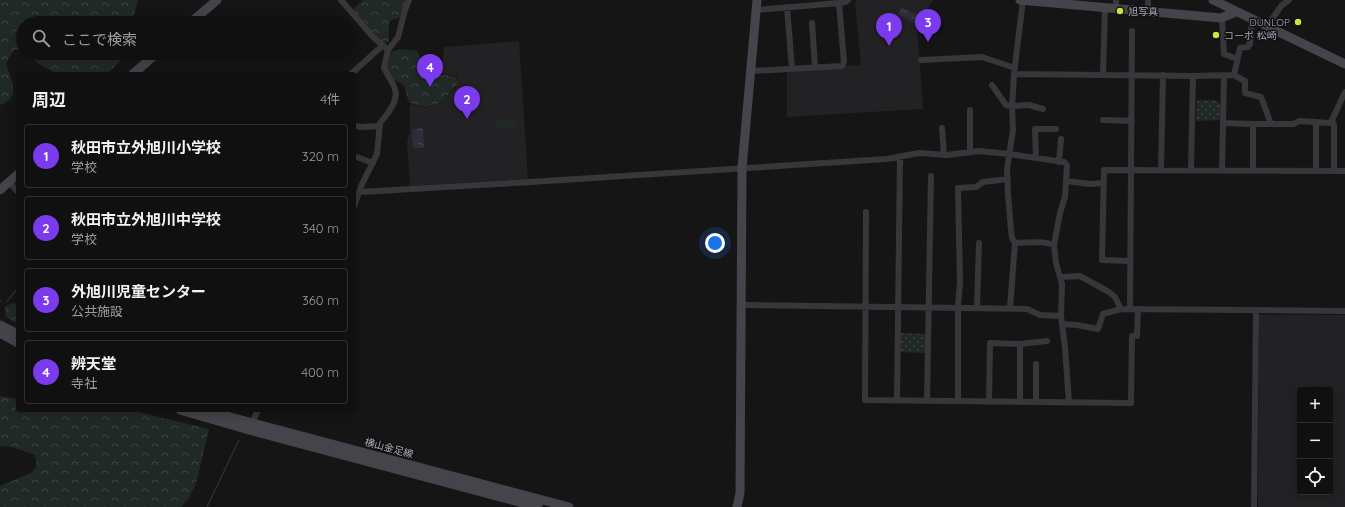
<!DOCTYPE html>
<html lang="ja">
<head>
<meta charset="utf-8">
<style>
  :root { --surface:#101010; --page:#1e1e1e; --text:#f1f3f6; --muted:#9c9d9f; --line:#303030; --accent:#7c3aed }
  body { margin:0; font-family:Quicksand,"Noto Sans JP",sans-serif; background:var(--page); color:var(--text) }
  .controls { position:absolute; right:12px; bottom:12px; display:grid; overflow:hidden; border-radius:4px; box-shadow:0 2px 10px #0003 }
  .controls button { width:36px; height:36px; display:grid; place-items:center; padding:0; border:0; border-bottom:1px solid var(--line); background:var(--surface); color:var(--text); font:20px sans-serif }
  .you { position:absolute; left:715px; top:243px; width:14px; height:14px; margin:-10px; border:3px solid #fff; border-radius:50%; background:#1a73e8; box-shadow:0 0 0 6px #1a73e833 }
  .badge { display:grid; place-items:center; width:26px; height:26px; border-radius:50%; background:var(--accent); color:#fff; font-size:13px; font-weight:700 }
  .pin { position:absolute; translate:-50% -33px; filter:drop-shadow(0 1px 2px #0008) }
  .pin::after { content:''; position:absolute; top:21px; width:14px; height:12px; background:inherit; clip-path:polygon(0 0,100% 0,50% 100%) }
  .list { margin:0; padding:0; list-style:none }
  h2 { display:flex; justify-content:space-between; align-items:center; height:52px; margin:0; padding:0 16px; font-size:17px }
  h2 small { font-size:13px; font-weight:400; color:var(--muted) }
  .list li { display:grid; grid-template-columns:26px 1fr auto; gap:12px; align-items:center; box-sizing:border-box; height:64px; margin:0 8px 8px; padding:0 8px; border:1px solid var(--line); border-radius:4px }
  .list b { display:block; font-size:15px; white-space:nowrap }
  .list p { margin:0; font-size:13px; white-space:nowrap; color:var(--muted) }
  .list em { font-size:13px; font-style:normal; color:var(--muted) }
  .icon { flex:none; width:22px; height:22px; fill:none; stroke:currentColor; stroke-width:2; stroke-linecap:round; stroke-linejoin:round }
  .map { position:relative; flex:none; width:1345px; height:507px; overflow:hidden }
  .search { position:absolute; background:var(--surface); box-shadow:0 2px 10px #0003; left:16px; top:16px; width:340px; height:44px; display:flex; align-items:center; gap:10px; box-sizing:border-box; padding:0 14px; border-radius:22px; color:var(--muted); font-size:15px }
  .panel { position:absolute; background:var(--surface); box-shadow:0 2px 10px #0003; left:16px; top:72px; width:340px; height:340px; border-radius:4px }
  .map>svg:first-child { display:block }
  .built { fill:#222123; fill-rule:evenodd }
  .grass { fill:url(#grass-dots) }
  .forest { fill:url(#forest-crowns) }
  .pitch { fill:#212926 }
  .water { fill:url(#water-ripples) }
  .lines { fill:none; stroke-linecap:round; stroke-linejoin:round }
  .stream { stroke:#2c2d39; stroke-width:1.5 }
  .street { stroke:#38363b; stroke-width:6 }
  .secondary { stroke:#46444b; stroke-width:9 }
  .poi-dot { fill:#cde43f; stroke:#111011; stroke-width:1.5 }
  .labels { text-anchor:middle; dominant-baseline:central; stroke-width:3; stroke-linejoin:round; paint-order:stroke }
  .poi-label { font-size:10px; fill:#aaa8b6; stroke:#111011; text-anchor:start }
  .street-label { font-size:10px; fill:#aaa8b6; stroke:#111011 }
</style>
</head>
<body>
<div class="map">
<svg width="1345" height="507" viewBox="0 0 1345 507">
  <defs>
    <pattern id="grass-dots" width="8" height="8" patternUnits="userSpaceOnUse"><rect width="8" height="8" fill="#212926"/><path d="M2 2h.1M6 6h.1" fill="none" stroke="#3f4543" stroke-width="1.8" stroke-linecap="round"/></pattern>
    <pattern id="forest-crowns" width="20" height="18" patternUnits="userSpaceOnUse"><rect width="20" height="18" fill="#212926"/><path d="M2 6a3 3 0 1 1 6 0M12 15a3 3 0 1 1 6 0" fill="none" stroke="#3f4543"/></pattern>
    <pattern id="water-ripples" width="26" height="14" patternUnits="userSpaceOnUse"><rect width="26" height="14" fill="#2c2d39"/><path d="M2 4q2-2 4 0t4 0M15 11q2-2 4 0t4 0" fill="none" stroke="#484953"/></pattern>
  </defs>
  <rect width="100%" height="100%" fill="#161516"/>
  <path class="built" d="M857,0H933L917,27L923,109L787,117V69L861,65L855,3Z
    M519,41L528,179L410,186L407,142L410,129V104L426,108L440,103L450,93L455,89L459,83L457,76L441,73L444,47Z
    M1259,315H1345V507H1258ZM1300,390H1330V492H1300Z"/>
  <path class="grass" d="M1197,100H1216L1221,105L1220,120L1196,121Z
    M900,333L926,334V353L900,352Z"/>
  <path class="forest" d="M0,0H138L132,23H23V49L14,50L6,63C10,80 23,97 0,105Z
    M363,0H406L399,18L391,20L389,23V41L386,43H382L353,9Z
    M401,49L417,51L420,56L421,64L434,75H446L456,77L459,83L440,103L426,107L409,103L404,85L393,79L387,68L391,52Z
    M28,53H128L110,71L103,74C93,74 63,76 56,73C45,69 35,62 28,53Z
    M12,303L18,304V324L6,317L5,307Z
    M0,396L18,399V410H129L209,429L196,484L188,500L180,507H0V486L31,473L37,466L35,455L12,447L0,446Z"/>
  <path class="pitch" d="M516,119V128L497,129L496,120Z"/>
  <path class="water" d="M902,7L920,17L916,24L898,14Z
    M423,128L424,148H413L412,129Z"/>
  <g class="lines">
    <path class="stream" d="M0,301H1
      M7,301L18,288
      M254,411V410
      M207,507L239,440"/>
    <path class="street" d="M341,0L373,37L388,50L384,68L394,86L396,94L394,103L388,113L380,123L377,154L362,184L354,206
      M1116,0V8
      M787,7L792,69
      M756,10L839,3L846,2L848,0
      M1148,11V0
      M1222,17L1224,54L1237,59
      M812,23L815,67
      M1267,26L1282,5L1289,0
      M388,50L398,37L405,10L409,0
      M921,60L982,57L1015,68
      M751,71L842,66L844,62L839,3
      M351,74L382,46
      M1014,74L1193,76L1234,75L1245,81V93L1261,97L1271,124H1294L1299,121L1330,123L1332,120L1345,92
      M1103,75L1105,7
      M1234,75L1240,48L1248,47L1250,44L1252,19
      M992,85L1006,105L1012,106L1029,105L1043,109
      M1103,120L1132,121
      M1332,120L1334,125V171
      M1223,123L1253,124
      M1316,123V171
      M354,125L360,127L380,126
      M942,128L944,155
      M970,152V110
      M354,156L373,163
      M1036,158L1035,129H1056
      M1059,162L1061,139
      M1161,169L1163,75
      M1191,169L1193,76
      M1222,170L1224,76
      M1253,170V124H1271
      M1066,181L1090,184L1103,183
      M9,182L18,192
      M360,192L530,182L887,159L919,153L947,155L979,151L1009,154L1064,162L1067,165L1065,197L1060,213L1054,245L1056,263L1062,284L1061,316L1065,347L1069,403
      M866,212L865,400L1131,403L1132,336H1137L1138,309
      M1015,243C1029,243 1041,240 1054,245
      M1130,261L1102,260L1104,170L1345,171
      M1061,277L1080,276L1109,292L1115,297L1121,309L1345,311
      M741,305L1027,309L1040,315L1061,316
      M977,308L979,243
      M1010,308L1015,243L1012,238L1011,230L1008,194L1007,169L1013,130L1012,106L1014,74L1023,0
      M1130,309L1132,31
      M1062,324L1077,325L1098,329L1103,314L1121,309
      M1020,344L1047,341
      M897,400L900,157
      M927,401L931,176
      M958,401V307L960,282L958,188L976,187L983,182L1008,179
      M989,402L990,343L1020,344V402
      M1036,402V364
      M252,423L258,410
      M1254,507L1256,310"/>
    <path class="secondary" d="M1020,0L1221,18L1236,12
      M1213,0L1345,64
      M190,23L217,0
      M133,74L157,53
      M0,190L18,174
      M0,325L18,334
      M0,333L18,343
      M180,410L249,430L538,507
      M204,410L569,507
      M737,507L740,493L742,168L757,0"/>
  </g>
  <g class="poi-dot">
    <circle cx="1120" cy="11" r="4"/>
    <circle cx="1298" cy="22" r="4"/>
    <circle cx="1216" cy="35" r="4"/>
  </g>
  <g class="labels">
    <g class="poi-label">
      <text x="1128" y="11">旭写真</text>
      <text x="1290" y="22" text-anchor="end">DUNLOP</text>
      <text x="1224" y="35">コーポ 松崎</text>
    </g>
    <g class="street-label">
      <text transform="translate(389 448) rotate(15)">横山金足線</text>
    </g>
  </g>
</svg>
<div class="controls">
<button>+</button>
<button>−</button>
<button><svg class="icon" aria-label="locate" viewBox="0 0 24 24"><circle cx="12" cy="12" r="6"/><path d="M12 2v4M12 18v4M2 12h4M18 12h4"/></svg></button>
</div>
<div class="you"></div>
<div class="pin badge" style="left:889px;top:46px">1</div>
<div class="pin badge" style="left:467px;top:119px">2</div>
<div class="pin badge" style="left:928px;top:42px">3</div>
<div class="pin badge" style="left:430px;top:87px">4</div>
<div class="search"><svg class="icon" aria-label="search" viewBox="0 0 24 24"><circle cx="10" cy="10" r="6"/><path d="M15 15l6 6"/></svg>ここで検索</div>
<section class="panel">
<h2>周辺<small>4件</small></h2>
<ul class="list">
<li><span class="badge">1</span><div><b>秋田市立外旭川小学校</b><p>学校</p></div><em>320 m</em></li>
<li><span class="badge">2</span><div><b>秋田市立外旭川中学校</b><p>学校</p></div><em>340 m</em></li>
<li><span class="badge">3</span><div><b>外旭川児童センター</b><p>公共施設</p></div><em>360 m</em></li>
<li><span class="badge">4</span><div><b>辨天堂</b><p>寺社</p></div><em>400 m</em></li>
</ul>
</section>
</div>
</body>
</html>
